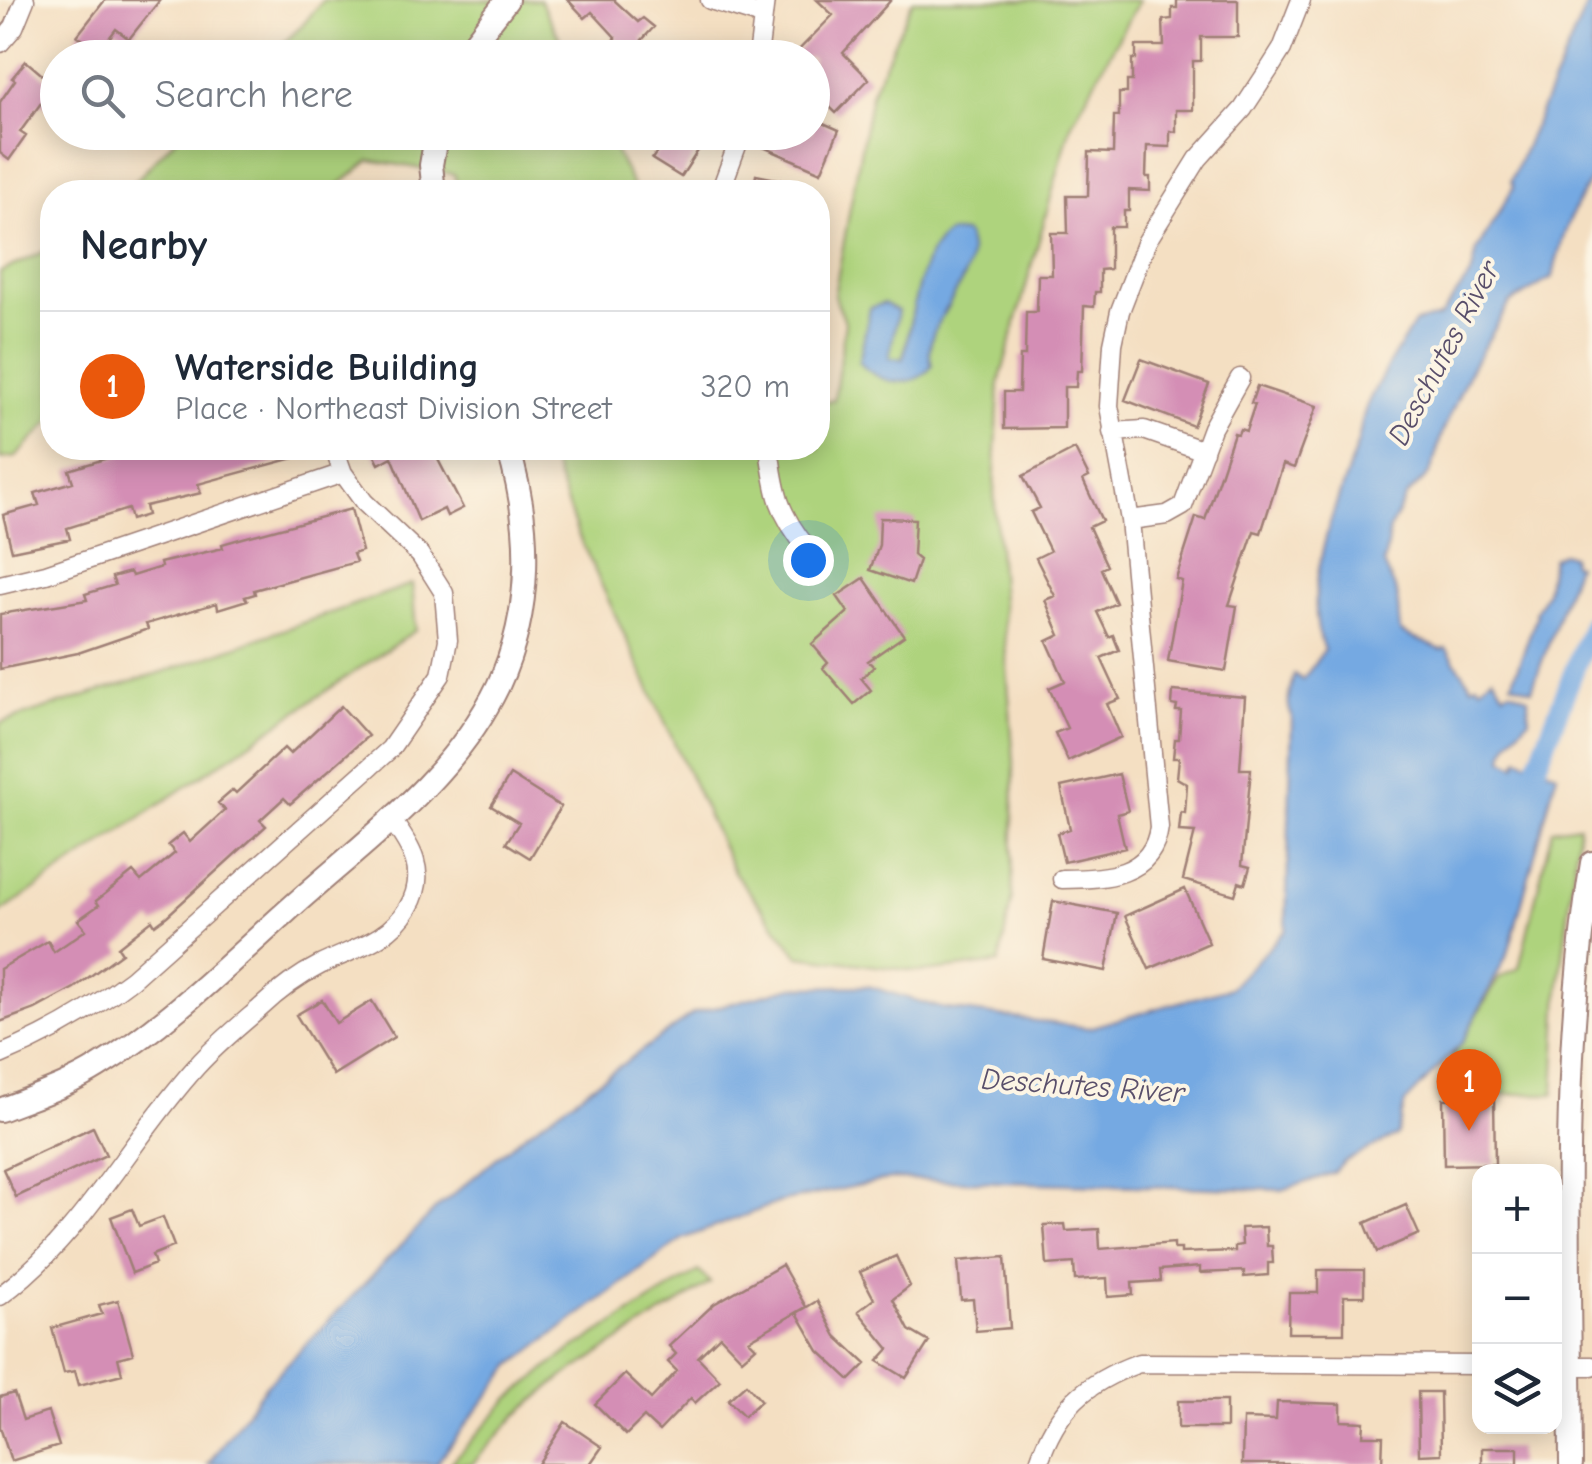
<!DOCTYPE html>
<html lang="en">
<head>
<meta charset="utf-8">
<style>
  :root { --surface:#fff; --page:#f6f6f7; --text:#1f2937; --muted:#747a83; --line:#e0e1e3; --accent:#ea580c }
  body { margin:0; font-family:"Comic Neue",sans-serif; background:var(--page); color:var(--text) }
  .controls { position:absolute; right:30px; bottom:30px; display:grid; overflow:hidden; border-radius:20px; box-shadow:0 5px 25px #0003 }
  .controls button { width:90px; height:90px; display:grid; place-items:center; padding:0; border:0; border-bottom:2px solid var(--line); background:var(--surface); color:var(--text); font:50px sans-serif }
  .you { position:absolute; left:808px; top:560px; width:35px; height:35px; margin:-25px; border:8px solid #fff; border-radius:50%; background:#1a73e8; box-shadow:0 0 0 15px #1a73e833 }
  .badge { display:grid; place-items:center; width:65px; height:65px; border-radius:50%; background:var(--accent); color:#fff; font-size:32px; font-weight:700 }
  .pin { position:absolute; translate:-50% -82px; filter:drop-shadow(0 2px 5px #0008) }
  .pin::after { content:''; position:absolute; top:52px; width:35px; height:30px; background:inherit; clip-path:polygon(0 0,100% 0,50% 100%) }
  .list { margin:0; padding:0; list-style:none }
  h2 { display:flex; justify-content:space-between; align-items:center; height:130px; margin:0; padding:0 40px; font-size:42px }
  h2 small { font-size:32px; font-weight:400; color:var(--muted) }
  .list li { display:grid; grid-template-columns:65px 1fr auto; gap:30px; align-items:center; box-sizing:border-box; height:150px; padding:0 40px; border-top:2px solid var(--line) }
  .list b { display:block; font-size:38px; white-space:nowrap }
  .list p { margin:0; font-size:32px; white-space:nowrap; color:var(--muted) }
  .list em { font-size:32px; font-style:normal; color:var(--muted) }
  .icon { flex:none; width:55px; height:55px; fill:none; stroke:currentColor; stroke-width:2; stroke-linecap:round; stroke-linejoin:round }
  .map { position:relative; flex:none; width:1592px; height:1464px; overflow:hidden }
  .search { position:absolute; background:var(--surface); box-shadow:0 5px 25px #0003; left:40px; top:40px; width:790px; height:110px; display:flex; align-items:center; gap:25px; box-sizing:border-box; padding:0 35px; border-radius:55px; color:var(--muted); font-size:38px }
  .panel { position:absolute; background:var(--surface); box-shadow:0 5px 25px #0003; left:40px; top:180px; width:790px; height:280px; border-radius:40px }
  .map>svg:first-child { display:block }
  .green { fill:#aed37d; stroke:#7c7954; stroke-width:2.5 }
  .water { fill:#74a9e2; stroke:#5f6486; stroke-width:2.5 }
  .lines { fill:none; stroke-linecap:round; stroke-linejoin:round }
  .canal { stroke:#74a9e2; stroke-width:20 }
  .building { fill:#d48eb5 }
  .minor-casing { stroke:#9f7f76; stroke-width:21 }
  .major-casing { stroke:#9f7f76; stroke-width:26 }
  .minor { stroke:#fff; stroke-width:18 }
  .major { stroke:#fff; stroke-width:22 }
  .labels { text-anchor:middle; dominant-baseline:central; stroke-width:8; stroke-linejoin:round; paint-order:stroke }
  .water-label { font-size:30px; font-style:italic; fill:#594f6b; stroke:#fcf5e5 }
</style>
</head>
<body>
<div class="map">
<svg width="1592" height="1464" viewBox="0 0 1592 1464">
  <rect width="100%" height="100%" fill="#fcf5e5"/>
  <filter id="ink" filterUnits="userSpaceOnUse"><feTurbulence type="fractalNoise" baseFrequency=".01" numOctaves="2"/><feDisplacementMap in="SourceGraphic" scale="20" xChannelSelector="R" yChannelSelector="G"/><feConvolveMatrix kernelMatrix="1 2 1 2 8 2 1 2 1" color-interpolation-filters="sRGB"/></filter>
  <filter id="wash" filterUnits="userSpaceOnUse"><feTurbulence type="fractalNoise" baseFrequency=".0048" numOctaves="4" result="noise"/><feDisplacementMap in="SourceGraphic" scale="40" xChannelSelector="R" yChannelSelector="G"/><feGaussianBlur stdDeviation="2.25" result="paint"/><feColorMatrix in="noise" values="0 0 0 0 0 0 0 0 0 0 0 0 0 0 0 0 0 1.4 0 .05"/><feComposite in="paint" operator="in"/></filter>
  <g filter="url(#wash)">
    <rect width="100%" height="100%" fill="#f4dfc2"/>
    <path class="green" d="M323,0H540L569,57L267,58L302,26Z
      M913,0H1139L1071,125L999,383L994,493L1014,763L1012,897L999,963L923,972L799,956L734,872L577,532L547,448H818V403L834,400L845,322L834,295L871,94Z
      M182,132L606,133L636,192H460L454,174L370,160L331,192H125Z
      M52,248V420L16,457L0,459V272Z
      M412,584L416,630L0,913V723L175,668Z
      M1579,825L1559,990L1554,1094H1440L1452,1058L1499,978L1519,968L1552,829Z
      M699,1271L710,1283L563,1377L517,1415L472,1464H450L510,1398L568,1352Z"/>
    <path class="water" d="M1589,0H1592V178C1571,209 1560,241 1553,277L1510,303L1470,370L1443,431L1430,473L1406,497L1390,528L1384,564L1397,593L1400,631C1409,639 1427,642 1441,650L1446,648L1472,686L1477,683L1480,687L1493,676L1504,693L1510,690L1528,697L1529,719C1517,733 1506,738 1504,759L1516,765L1519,758L1557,773L1508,953L1462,1043L1405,1103L1397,1135L1344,1162L1334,1173L1282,1190L890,1179L780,1202L682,1239L512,1365L436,1464H208L265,1387L436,1209L525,1134L694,1013L793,987L868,986L941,1008L1088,1028L1230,988L1286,930L1292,716C1285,704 1291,687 1294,674L1303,680L1324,650C1299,591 1336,506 1356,448C1361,434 1361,417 1368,403C1380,376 1399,349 1414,323L1440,317L1472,273L1477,250L1513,188L1511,180Z
      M949,233H965C990,277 916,321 932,366C912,391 879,384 859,362L870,308L884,303L898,311L889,358L903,359C912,326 916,252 949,233Z
      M1562,553L1571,556L1572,564L1576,565L1532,690L1512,683L1537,615L1535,613L1546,592L1552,558Z"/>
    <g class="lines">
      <path class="canal" d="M1528,789L1592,624"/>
    </g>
    <g id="blocks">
      <path class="building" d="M105,0H160L129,39L116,29L94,58H66L82,39L77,36Z
        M568,0H614L638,22L643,18L654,27L642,40L650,47L641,58H599L616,38L592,12L585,18Z
        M817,0H891L843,53L869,79L836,113L812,90V58H791L833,15Z
        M1177,0H1238V37H1201V61H1193V110H1176V132L1170,131V147L1147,146L1146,177H1150V191L1129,190V211H1124V227H1110V269L1100,270V292H1095L1094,307L1084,306L1082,371H1077L1076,387H1064V428L1004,429V392H1019L1020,356H1025L1026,312H1037L1038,275H1052L1051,233H1068L1067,196H1088L1089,152L1113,153L1114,116H1119V93H1127V81H1132V59H1136V46H1164L1163,20L1172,19V8H1177Z
        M26,61L47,79L58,67V91L45,106L41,103L20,132L26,136L9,160L0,153V102L15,80L12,78Z
        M812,118L839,130L821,172L761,146L767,132H812Z
        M670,132H710L681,177L652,159Z
        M756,175L807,185V192H753Z
        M1141,359L1209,384L1193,426L1125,400Z
        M1257,386L1317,406L1294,468L1283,464L1261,533L1254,531L1229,605L1237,606L1226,671L1168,661L1182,581L1176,579L1196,517L1205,520L1234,433L1238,434L1240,429L1246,431L1255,404L1251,403Z
        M123,448H315L316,452L198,484L201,493L145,506L147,515L131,520L128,509L67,528L70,539L12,551L3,515L39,505L35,493L73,482L69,470L124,453Z
        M371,448H432L463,508L447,516L444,509L419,521L392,457L379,464Z
        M1075,449L1089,477L1083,480L1102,521L1089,527L1107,566L1101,569L1116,603L1097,612L1109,637L1113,635L1119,650L1101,658L1120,699L1107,704L1121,737L1068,761L1055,733L1067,728L1049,688L1065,681L1047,641L1060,635L1045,600L1055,596L1036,558L1050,551L1031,512L1040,508L1023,476Z
        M351,509L362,551L353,554L356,562L254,590L255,594L245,597L247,600L218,609L217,603L146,624L148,629L78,653L0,669V614L87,600L85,594L115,585L112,577L130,572L132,576L161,567L160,563L223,548L222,544L243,538Z
        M880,518L915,519L913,555L919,560L911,584L870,570L879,545Z
        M864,578L904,636L868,661L874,667L861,678L871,690L854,704L823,668L828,663L812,644L848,612L837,596Z
        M1173,691L1245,697L1240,769H1251L1242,865L1250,867L1245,884L1239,882L1235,895L1183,880L1195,832L1179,831L1181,812L1185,813L1187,784L1177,778L1179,758H1173L1175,739H1179L1181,711H1176L1177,706L1172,705Z
        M341,706L368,736L290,804L284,798L260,820L266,826L167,916L155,925L152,920L118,947L122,953L74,988L35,1009L0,1022V969L48,941L54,952L86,930L78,920L99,905L96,901L133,872L141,881L175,853L168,845L183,833L190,842L225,810L218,803L233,790L236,793L284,748L290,754Z
        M1119,774L1128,811L1117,814L1125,848L1064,862L1057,833L1070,829L1061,787Z
        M510,775L561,807L530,858L506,843L519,823L491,806Z
        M1185,889L1209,943L1149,969L1125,916Z
        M1053,901L1117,913L1106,971L1043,959Z
        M322,1000L336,1023L372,1001L394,1037L333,1075L296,1015Z
        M1494,1098L1495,1164L1444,1165L1443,1099Z
        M93,1127L106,1155L16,1197L3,1169Z
        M1406,1205L1419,1234L1377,1252L1365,1223Z
        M132,1209L139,1226L163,1217L174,1246L152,1255L155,1264L132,1273L111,1217Z
        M1065,1224L1066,1231L1099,1229L1100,1249L1174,1243V1249H1181V1253L1235,1251V1246L1242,1245L1241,1228L1266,1227L1267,1246H1272L1273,1263H1268V1275L1244,1277V1271L1200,1273V1267L1160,1270L1161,1281L1132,1283L1133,1295L1108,1297L1107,1278L1075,1280L1074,1263L1047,1265L1044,1225Z
        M896,1256L910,1286L893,1299L909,1330L929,1342L906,1378L878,1361L889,1349L858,1311L874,1299L860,1272Z
        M1005,1257L1010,1328L976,1331L973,1299L961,1300L958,1261Z
        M782,1265L806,1307L749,1340L756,1347L742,1359L720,1336L698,1357L720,1380L695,1403L691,1398L659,1431L644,1417L626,1435L595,1404L625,1374L651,1399L677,1371L668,1362L676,1354L669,1346L714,1304Z
        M1318,1270H1364V1296H1344V1333H1288L1289,1293H1318Z
        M118,1300L133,1354L118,1358L122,1374L79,1385L75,1371L64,1373L52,1328L102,1314L99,1305Z
        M817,1301L836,1336L866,1364L850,1380L819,1351L797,1313Z
        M746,1384L761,1401L744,1416L728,1400Z
        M1418,1392H1440L1441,1454L1419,1455Z
        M14,1393L23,1420L48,1412L59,1446L11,1461L0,1427V1397Z
        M1178,1401H1226V1428H1178Z
        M1277,1402L1341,1404V1421L1364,1422L1363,1436H1383L1382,1464H1242L1243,1419L1276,1420Z
        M565,1422L602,1447L590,1464H538Z
        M1482,1448H1518V1464H1482Z"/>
    </g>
  </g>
  <g filter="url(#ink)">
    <use href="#blocks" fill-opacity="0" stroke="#9f7f76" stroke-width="2.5"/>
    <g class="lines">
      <g class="minor-casing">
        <path id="minor" d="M710,0L762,16
          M0,43L14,27L25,0
          M758,58L765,0
          M720,192L742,132
          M1112,432L1144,430L1204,451
          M769,448C775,493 778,513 808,549
          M1130,520L1167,515L1183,506L1212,428L1240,378
          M0,585L46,574L343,473
          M1062,879C1104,879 1153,877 1159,827L1130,520L1109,406L1113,344L1120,311L1147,241L1198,159L1243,109L1270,68L1282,49L1301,0
          M0,1055C49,1035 90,1011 132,979L390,749L441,675L448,640L444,593L420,555L364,502L343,473L334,448
          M0,1296C84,1234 128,1142 197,1066C216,1045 238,1027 259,1009C277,992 298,976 320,965C352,949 389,941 408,908C429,873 411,846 390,818
          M1554,1366H1592
          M1038,1464C1057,1408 1084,1383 1139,1363L1480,1365"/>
      </g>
      <g class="major-casing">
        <path id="major" d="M462,58L507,0
          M434,192L431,165L437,132
          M0,1110C33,1097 68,1086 98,1067C167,1025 226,966 286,912C361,844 453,780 498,686C533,611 532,525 508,448
          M1571,1464C1570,1264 1559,1061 1592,863"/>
      </g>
      <use href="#minor" class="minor"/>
      <use href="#major" class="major"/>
    </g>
  </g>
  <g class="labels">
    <g class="water-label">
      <text transform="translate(1444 353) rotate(-62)">Deschutes River</text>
      <text transform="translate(1083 1086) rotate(4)">Deschutes River</text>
    </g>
  </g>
</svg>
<div class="controls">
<button>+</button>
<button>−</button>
<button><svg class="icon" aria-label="layers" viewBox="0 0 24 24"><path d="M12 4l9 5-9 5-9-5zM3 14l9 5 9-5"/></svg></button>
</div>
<div class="you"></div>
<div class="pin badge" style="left:1469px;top:1131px">1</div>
<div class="search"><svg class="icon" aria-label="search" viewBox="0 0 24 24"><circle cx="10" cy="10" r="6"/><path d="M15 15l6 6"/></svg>Search here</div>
<section class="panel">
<h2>Nearby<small></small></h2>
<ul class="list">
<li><span class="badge">1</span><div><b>Waterside Building</b><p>Place · Northeast Division Street</p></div><em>320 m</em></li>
</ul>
</section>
</div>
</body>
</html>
